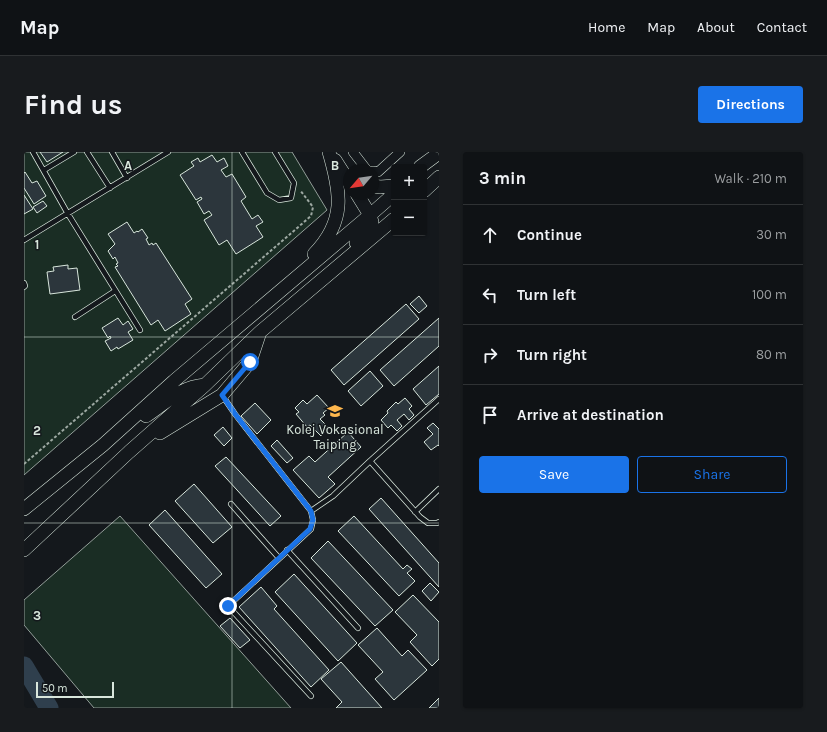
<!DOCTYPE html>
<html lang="en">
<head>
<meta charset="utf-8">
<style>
  :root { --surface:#0f1215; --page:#181b1e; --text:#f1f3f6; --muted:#9b9ea0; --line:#2f3234; --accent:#1a73e8 }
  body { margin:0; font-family:Karla,sans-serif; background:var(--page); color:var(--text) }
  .controls { position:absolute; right:12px; top:12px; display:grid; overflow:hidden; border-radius:4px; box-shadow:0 1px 3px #0004 }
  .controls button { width:36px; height:36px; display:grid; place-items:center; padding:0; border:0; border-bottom:1px solid var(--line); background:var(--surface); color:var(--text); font:20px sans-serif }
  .compass { position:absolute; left:319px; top:12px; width:36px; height:36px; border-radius:50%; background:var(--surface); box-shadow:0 1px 3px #0004; rotate:241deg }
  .scale { position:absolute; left:12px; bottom:10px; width:78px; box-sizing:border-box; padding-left:4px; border:2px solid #d8e6dc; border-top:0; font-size:11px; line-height:14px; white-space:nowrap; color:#d8e6dc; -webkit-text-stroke:3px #14181c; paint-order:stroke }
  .stop { position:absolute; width:12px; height:12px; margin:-9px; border:3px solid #1a73e8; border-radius:50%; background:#fff }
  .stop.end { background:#1a73e8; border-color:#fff; box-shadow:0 1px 4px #0008 }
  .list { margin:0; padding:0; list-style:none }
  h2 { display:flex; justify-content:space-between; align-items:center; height:52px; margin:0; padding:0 16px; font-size:17px }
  h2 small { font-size:13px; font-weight:400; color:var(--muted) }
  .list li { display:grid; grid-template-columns:26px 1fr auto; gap:12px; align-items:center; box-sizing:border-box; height:60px; padding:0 16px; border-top:1px solid var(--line) }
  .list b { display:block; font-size:15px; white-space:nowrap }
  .list em { font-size:13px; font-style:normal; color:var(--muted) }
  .actions { display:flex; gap:8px; padding:12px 16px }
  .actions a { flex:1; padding:9px 0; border:1px solid var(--accent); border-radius:4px; text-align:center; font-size:14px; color:var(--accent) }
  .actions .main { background:var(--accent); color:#fff }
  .icon { flex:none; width:22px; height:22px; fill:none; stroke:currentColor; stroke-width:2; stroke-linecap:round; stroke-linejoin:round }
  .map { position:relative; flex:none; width:415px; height:556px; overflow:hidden; border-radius:4px }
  header { display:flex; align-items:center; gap:24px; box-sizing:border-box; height:56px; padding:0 20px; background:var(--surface); border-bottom:1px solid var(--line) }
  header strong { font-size:19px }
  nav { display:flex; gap:22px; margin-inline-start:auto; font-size:14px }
  .intro { display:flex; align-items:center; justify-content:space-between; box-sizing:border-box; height:96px; padding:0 24px }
  h1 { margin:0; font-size:28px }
  .button { padding:10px 18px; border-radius:4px; background:var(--accent); color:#fff; font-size:14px; font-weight:700 }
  main { display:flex; gap:24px; padding:0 24px }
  aside { flex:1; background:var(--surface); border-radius:4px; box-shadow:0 1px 3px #0004 }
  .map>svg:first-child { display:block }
  .green { fill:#1a2d24; stroke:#939e99 }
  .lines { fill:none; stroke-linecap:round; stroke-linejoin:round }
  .river { stroke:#2f3f4d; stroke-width:19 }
  .building { fill:#2c363c; stroke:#d8e6dc }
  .lane-casing { stroke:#d8e6dc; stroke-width:6 }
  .street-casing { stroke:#d8e6dc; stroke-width:10 }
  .secondary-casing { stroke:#d8e6dc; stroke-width:14 }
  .path { stroke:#9da8a2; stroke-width:2; stroke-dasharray:3 2; stroke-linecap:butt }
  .lane { stroke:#14181c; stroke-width:4.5 }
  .street { stroke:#14181c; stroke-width:9 }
  .secondary { stroke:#14181c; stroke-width:13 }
  .route { stroke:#1a73e8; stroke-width:5 }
  .grid { fill:none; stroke:#d8e6dc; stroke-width:1; stroke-opacity:0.55 }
  .labels { text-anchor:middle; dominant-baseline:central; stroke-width:3; stroke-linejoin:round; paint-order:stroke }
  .poi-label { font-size:13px; fill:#d8e6dc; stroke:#14181c }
  .grid-label { font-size:13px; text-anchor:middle; font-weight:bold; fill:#d8e6dc; stroke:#14181c; stroke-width:3; stroke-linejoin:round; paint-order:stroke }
</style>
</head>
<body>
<header>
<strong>Map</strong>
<nav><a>Home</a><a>Map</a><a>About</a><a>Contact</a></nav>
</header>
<div class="intro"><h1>Find us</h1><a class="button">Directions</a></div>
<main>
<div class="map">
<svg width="415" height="556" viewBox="0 0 415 556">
  <rect width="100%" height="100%" fill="#14181c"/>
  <path class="green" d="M0,0H268L303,58L0,323Z
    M96,364L267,556H70L0,473V448Z"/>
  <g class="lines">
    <path class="river" d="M0,514L25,556"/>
  </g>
  <path class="building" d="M16,0H39L23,10Z
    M188,3L193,10L200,6L204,14L197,18L202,25L208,22L222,45L217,49L228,67L234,63L239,70L232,74L239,85L212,102L203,88L195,93L180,68L188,63L185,59L180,62L173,50L178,47L177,45L172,48L156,23L170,14L167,10L174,6L176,10Z
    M1,20L8,31L13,29L22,44L10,52L0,36V21Z
    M0,43L9,57L0,62Z
    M19,49L23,54L13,61L9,55Z
    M103,70L110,81L113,79L114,80L118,77L124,86L122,87L125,93L128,91L129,93L132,91L168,147L161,152L167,162L141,179L134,168L127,173L91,115L94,114L92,112L94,111L91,105L89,107L84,99L91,92L84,82Z
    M44,113V117L53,116L56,138L26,142L23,120L30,119L29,115Z
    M395,144L403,154L395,161L386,152Z
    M382,152L395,167L320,233L307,218Z
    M94,166L99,173L104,169L109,177L104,180L109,188L94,197L93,195L87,199L81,189L87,186L86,184L84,186L78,176Z
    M415,166V194L370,234L356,218Z
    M415,214V242L402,253L389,237Z
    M346,219L359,234L337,254L324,239Z
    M293,243L305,256L299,261L301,263L296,267L305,276L297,284L286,273L283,275L272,262L275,260L271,256L279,248L283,252Z
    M381,246L388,254L385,257L390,263L385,268L380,262L373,268L378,274L373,279L367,273L364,276L357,268L364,261L363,259L372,250L374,252Z
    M231,251L247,268L233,282L217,264Z
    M409,271L415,277V294L414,293L407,298L400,290L409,282L403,276Z
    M199,275L208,286L200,294L190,283Z
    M324,280L337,295L304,325L311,332L295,346L269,318L285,304L291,310Z
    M253,288L269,306L263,311L247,294Z
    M202,305L257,364L246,374L191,314Z
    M170,332L208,375L189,391L151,349Z
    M357,346L415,411V435L345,357Z
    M141,358L198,422L182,436L125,373Z
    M330,364L379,417L383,413L388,417L383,421L391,429L375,444L314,379Z
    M304,389L369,458L351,474L287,406Z
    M270,422L333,491L314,509L251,440Z
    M406,431L415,440L407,449L398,439Z
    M237,435L253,454L250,457L305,518L287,535L215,455Z
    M389,443L415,470V507L408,514L386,490L393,483L371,460Z
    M206,466L226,488L216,496L196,474Z
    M353,476L378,504L384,498L403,518L370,548L351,527L359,520L334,493Z
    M317,510L358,556H312L318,550L297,527Z
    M415,546V556H405Z"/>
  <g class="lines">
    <g class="lane-casing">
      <path id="lane" d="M9,0L44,62L116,178
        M63,0L86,36
        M88,0L103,26
        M218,0L243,41L255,48L267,46L270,31L251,0
        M20,18L50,0
        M0,88L144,0
        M0,131L1,134L0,135
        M51,165L91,139
        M198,243L211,262L287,359L289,368L287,377L204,454L287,544
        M346,309L396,365L404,371H413L415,370
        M207,352L255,406
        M287,359L309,344L346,309L415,247
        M391,360L415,337
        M263,398L334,476"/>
    </g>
    <g class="street-casing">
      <path id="street" d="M329,0L343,18
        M349,19L354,20L376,0"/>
    </g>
    <g class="secondary-casing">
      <path id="secondary" d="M311,8L325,30
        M396,15L415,1
        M349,34L356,35L370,34
        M400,39L415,25
        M332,91L343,80L348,70L346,63L333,42
        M290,102C322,69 317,41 305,0
        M122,264C142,251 155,235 181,233
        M136,281L198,243L226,210L235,183
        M0,357L79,293L150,229L346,63L370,42
        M0,398L105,300L181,233L236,180L370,67"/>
    </g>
    <path class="path" d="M0,312L287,64L289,55L276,38"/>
    <use href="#lane" class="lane"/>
    <use href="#street" class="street"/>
    <use href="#secondary" class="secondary"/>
  </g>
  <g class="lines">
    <path class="route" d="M204,454L286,377L289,368L287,359L211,262L198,243L226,210"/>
  </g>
  <path class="grid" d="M208,0V556M0,185H415M0,371H415"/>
  <defs>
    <g id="school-bare" transform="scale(1.2)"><path d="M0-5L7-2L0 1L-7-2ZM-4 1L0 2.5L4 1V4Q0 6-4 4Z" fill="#ffb74d" stroke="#14181c" stroke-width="2.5" paint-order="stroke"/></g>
  </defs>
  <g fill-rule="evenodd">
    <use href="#school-bare" x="311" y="259"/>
  </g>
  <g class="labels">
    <g class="poi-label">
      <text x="311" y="277">Kolej Vokasional<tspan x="311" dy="15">Taiping</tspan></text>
    </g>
  </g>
  <g class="grid-label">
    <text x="104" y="18">A</text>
    <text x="311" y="18">B</text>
    <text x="13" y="97">1</text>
    <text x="13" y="283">2</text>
    <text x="13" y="468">3</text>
  </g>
</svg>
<div class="controls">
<button>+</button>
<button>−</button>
</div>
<svg class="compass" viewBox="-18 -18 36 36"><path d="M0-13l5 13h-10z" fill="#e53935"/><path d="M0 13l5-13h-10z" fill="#9b9ea0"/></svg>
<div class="scale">50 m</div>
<div class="stop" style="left:226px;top:210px"></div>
<div class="stop end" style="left:204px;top:454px"></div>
</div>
<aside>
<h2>3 min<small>Walk · 210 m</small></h2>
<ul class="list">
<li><svg class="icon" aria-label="ahead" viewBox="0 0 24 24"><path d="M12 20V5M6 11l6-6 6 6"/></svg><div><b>Continue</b></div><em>30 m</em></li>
<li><svg class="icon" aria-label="left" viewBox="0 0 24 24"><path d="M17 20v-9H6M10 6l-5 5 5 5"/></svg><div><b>Turn left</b></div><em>100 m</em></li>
<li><svg class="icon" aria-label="right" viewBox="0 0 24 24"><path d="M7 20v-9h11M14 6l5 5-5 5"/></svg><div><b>Turn right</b></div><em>80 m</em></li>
<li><svg class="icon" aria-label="arrive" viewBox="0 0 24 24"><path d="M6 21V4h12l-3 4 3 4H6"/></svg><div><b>Arrive at destination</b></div></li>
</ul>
<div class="actions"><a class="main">Save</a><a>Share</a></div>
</aside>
</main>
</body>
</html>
